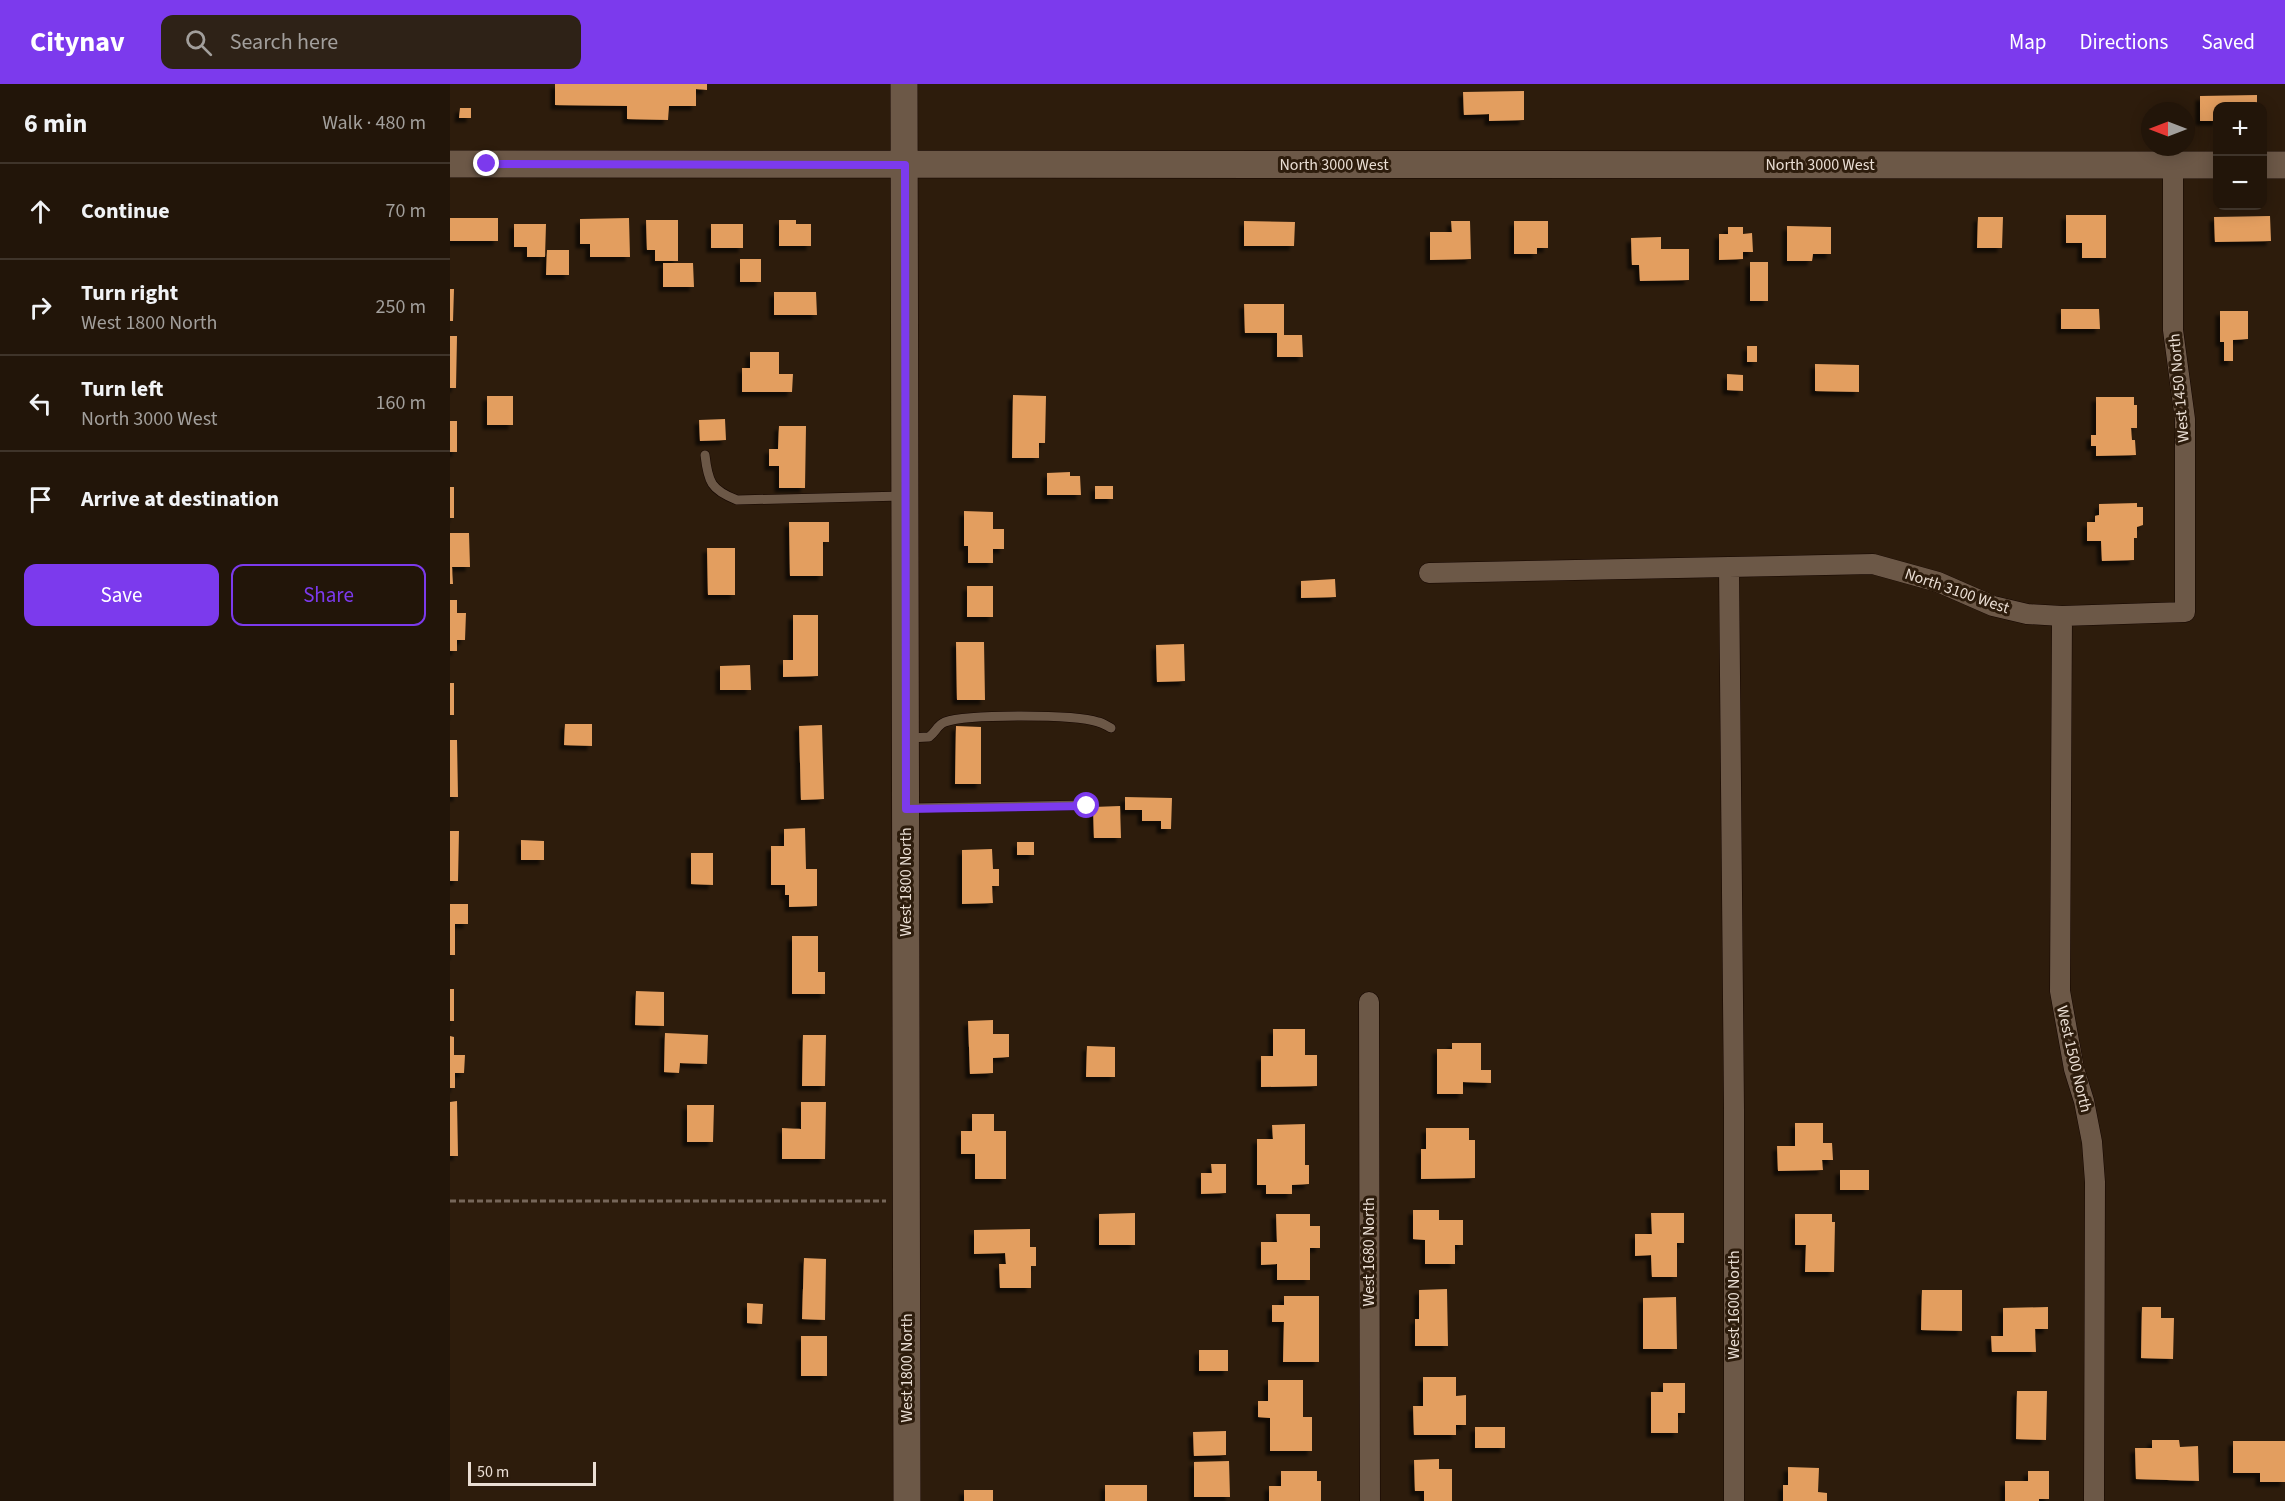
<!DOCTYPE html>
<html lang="en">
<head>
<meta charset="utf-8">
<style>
  :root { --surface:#221509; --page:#2e2217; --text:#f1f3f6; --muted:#a29f9c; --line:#3f342a; --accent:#7c3aed }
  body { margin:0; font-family:"Source Sans 3",sans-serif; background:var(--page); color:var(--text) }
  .controls { position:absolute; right:18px; top:18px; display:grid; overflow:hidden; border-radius:12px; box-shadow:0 3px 15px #0003 }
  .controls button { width:54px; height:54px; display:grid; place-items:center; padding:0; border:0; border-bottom:2px solid var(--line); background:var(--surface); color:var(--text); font:30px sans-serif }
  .compass { position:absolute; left:1691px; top:18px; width:54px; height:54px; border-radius:50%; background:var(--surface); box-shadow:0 3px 15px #0003; rotate:270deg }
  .scale { position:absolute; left:18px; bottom:15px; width:128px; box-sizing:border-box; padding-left:6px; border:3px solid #eaded4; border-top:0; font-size:16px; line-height:21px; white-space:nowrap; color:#eaded4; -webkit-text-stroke:4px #2d1c0c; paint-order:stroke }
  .stop { position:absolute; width:18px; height:18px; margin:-14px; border:4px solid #7c3aed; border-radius:50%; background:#fff }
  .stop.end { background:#7c3aed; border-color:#fff; box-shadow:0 2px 6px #0008 }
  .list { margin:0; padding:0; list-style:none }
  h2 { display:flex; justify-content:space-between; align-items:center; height:78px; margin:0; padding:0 24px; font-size:26px }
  h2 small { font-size:20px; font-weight:400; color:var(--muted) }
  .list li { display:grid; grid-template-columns:39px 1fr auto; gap:18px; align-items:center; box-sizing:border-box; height:96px; padding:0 24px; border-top:2px solid var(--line) }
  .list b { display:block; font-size:22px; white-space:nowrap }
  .list p { margin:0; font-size:20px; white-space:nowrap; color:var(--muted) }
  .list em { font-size:20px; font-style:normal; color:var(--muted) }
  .actions { display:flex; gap:12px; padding:18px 24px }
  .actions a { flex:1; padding:14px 0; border:2px solid var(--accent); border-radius:12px; text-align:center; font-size:21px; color:var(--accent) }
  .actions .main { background:var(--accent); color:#fff }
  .icon { flex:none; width:33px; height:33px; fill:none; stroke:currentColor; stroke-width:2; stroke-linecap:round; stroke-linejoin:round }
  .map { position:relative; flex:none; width:1835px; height:1417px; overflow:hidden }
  header { display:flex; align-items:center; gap:36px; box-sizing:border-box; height:84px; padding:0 30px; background:var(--accent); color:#fff }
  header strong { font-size:28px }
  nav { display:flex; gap:33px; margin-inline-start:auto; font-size:21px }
  .search { width:420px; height:54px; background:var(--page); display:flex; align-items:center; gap:15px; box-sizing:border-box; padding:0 21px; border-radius:12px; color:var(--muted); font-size:22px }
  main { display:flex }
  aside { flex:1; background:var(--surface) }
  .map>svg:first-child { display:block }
  .building { fill:#e39e5f; filter:url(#shadow) }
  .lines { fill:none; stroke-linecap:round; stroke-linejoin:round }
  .lane-casing { stroke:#150600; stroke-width:10 }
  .street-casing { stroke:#150600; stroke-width:21 }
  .secondary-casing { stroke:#150600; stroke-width:28 }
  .path { stroke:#766659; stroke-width:3; stroke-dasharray:6 3; stroke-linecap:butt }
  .lane { stroke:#6c5847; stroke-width:9 }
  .street { stroke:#6c5847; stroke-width:20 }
  .secondary { stroke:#6c5847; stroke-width:27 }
  .route { stroke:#7c3aed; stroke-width:8 }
  .labels { text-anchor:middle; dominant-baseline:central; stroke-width:6; stroke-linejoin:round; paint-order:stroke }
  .street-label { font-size:16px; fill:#eaded4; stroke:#2d1c0c }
</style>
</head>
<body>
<header>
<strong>Citynav</strong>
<div class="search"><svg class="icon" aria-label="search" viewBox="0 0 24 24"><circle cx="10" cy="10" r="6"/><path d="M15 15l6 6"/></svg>Search here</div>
<nav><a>Map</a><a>Directions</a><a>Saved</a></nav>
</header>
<main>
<aside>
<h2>6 min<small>Walk · 480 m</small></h2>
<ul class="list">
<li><svg class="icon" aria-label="ahead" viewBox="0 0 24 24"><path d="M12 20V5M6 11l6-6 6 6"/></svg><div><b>Continue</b></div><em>70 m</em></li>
<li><svg class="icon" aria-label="right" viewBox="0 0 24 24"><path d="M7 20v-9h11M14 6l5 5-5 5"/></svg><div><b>Turn right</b><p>West 1800 North</p></div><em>250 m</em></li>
<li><svg class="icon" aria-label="left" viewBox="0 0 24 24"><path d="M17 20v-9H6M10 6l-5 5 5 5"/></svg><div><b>Turn left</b><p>North 3000 West</p></div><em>160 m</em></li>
<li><svg class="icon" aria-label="arrive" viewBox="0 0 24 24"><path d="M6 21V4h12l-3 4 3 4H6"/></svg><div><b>Arrive at destination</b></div></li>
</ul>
<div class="actions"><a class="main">Save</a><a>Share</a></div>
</aside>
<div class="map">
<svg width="1835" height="1417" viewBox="0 0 1835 1417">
  <defs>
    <filter id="shadow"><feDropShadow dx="-4.5" dy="4.5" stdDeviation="1.5" flood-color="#0009"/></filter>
  </defs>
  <rect width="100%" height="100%" fill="#2d1c0c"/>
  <path class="building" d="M105,0H257V6L246,5V22H219L218,36L177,35V22L105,21Z
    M1074,7V36L1039,37V30L1014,31L1013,8Z
    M1807,11V22H1768V37H1750V12Z
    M10,24H21V34H9Z
    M1616,131H1656V174H1632V159H1616Z
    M1820,132L1821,157L1765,158L1764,133Z
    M1528,133H1553L1552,164H1527Z
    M0,134H48V157H0Z
    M179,134L180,173H140V160H130V135Z
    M196,136H228V177H205V166H197Z
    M329,136H346V140H361V162H329Z
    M794,137L845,138L844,162H794Z
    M1001,137H1020L1021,175L980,176V148H1002Z
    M1064,137H1098V164H1087V170H1064Z
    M64,140H96L95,173H77V163H64Z
    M261,140H293V164H261Z
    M1337,142L1381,143V170H1363L1362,177H1337Z
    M1278,143H1293V150L1302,149L1303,168H1293V175L1269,176V150H1278Z
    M1211,153V165H1239V196L1190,197L1189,181H1182L1181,154Z
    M97,166H119V191H96Z
    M290,175H311V198H290Z
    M1300,178H1318V217H1300Z
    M213,179H243L244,203H213Z
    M0,205H4L3,237H0Z
    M324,208H366L367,231H324Z
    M794,220H834V251H852L853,273H827V249H795Z
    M1611,225H1649L1650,245H1611Z
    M1770,227H1798V255L1783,256V277H1774V258H1770Z
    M0,252H7L6,304H0Z
    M1297,262H1307V278H1297Z
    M300,268H329V290H343L342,308H292V284H300Z
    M1365,280L1409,281V308L1365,307Z
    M1277,290L1293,291V307L1277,306Z
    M563,311L596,312L595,359H589V374H562Z
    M37,312H63V341H37Z
    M1646,313H1684V321H1687V344H1681L1682,356H1685L1686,371L1646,372V362H1641V351H1646Z
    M275,335L276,356L250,357L249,336Z
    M0,337H7V368H0Z
    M329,342H356L355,404H329V382H319V365H328Z
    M620,388V392H630L631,411H597V389Z
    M645,402H663V415H645Z
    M0,403H4V434H0Z
    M1687,419V423H1693V441L1687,443V454H1684V476L1652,477L1651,457H1637V438H1645V432L1649,431V420Z
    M514,427L543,428V445H554V465H543V479H518V462H514Z
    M339,438H379V458H373V492H340Z
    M0,449H19L20,483H2L3,500H0Z
    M257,464H285V511H258Z
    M885,495L886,513L851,514V497Z
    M517,502H543V533H517Z
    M0,516H7V529H16L15,556H7V567H0Z
    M343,531H368V592L333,593V576H343Z
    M506,558H534L535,616H507Z
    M734,560L735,597L707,598L706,561Z
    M300,581L301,606H270V582Z
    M0,599H4V631H0Z
    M115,640H142V662L114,661Z
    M372,641L374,715L351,716L349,642Z
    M506,642L531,643V700H505Z
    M0,656H7L8,713H0Z
    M675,713L722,714L721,745H711V737H692V726H675Z
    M670,722L671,754H644L643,723Z
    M355,744L356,785H367V822L339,823V811H335V801H321V762H334V745Z
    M0,747H9L8,797H0Z
    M71,756L94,757V776H71Z
    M567,758H584V771H567Z
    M542,765L543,785H549V802H542L543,819L512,820V766Z
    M241,769H263V801L241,800Z
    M0,820H18V840H5V871H0Z
    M342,852H368V888H375V910H342Z
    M0,905H4V937H0Z
    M186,907L214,908V942L185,941Z
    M543,936V950H559V973L543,974V989L520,990L518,937Z
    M823,945H855V971H867V1002L811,1003V972H823Z
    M215,949L258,951L257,980L230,979L229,989L214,988Z
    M353,951H376L375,1002H352Z
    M0,952L4,953V971H15L14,989H5V1004H0Z
    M1002,959H1031V986H1041V999L1013,998V1010H987V965H1002Z
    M637,962L665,963V993H636Z
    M7,1017L8,1072H0V1018Z
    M351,1018H376L375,1075H332V1044L351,1045Z
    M237,1021H264L263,1058H237Z
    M522,1030H544V1047H556V1095H525V1070H511V1047H522Z
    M1345,1039H1373V1059H1382L1383,1076H1372L1373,1086L1328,1087L1327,1062H1345Z
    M855,1040V1081H859V1100L842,1101V1110H816V1101H807V1055H823L822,1041Z
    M976,1044H1019V1056H1025V1094L971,1095V1065H976Z
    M761,1080H776V1109L751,1110V1089H762Z
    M1390,1086H1419V1106H1390Z
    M963,1126H989V1136H1013V1161H1005V1180H975V1156L963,1155Z
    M685,1129V1161H649V1130Z
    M1201,1129H1234V1159H1227V1193H1202L1201,1171L1185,1172V1150H1202Z
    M826,1130H860V1142H870V1164H860V1196H827V1180L811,1181V1158H827Z
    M1345,1130H1382V1138H1385L1384,1188H1355L1356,1161H1345Z
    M580,1145V1163H586V1182H581V1204H550L549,1180H556L555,1169L524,1170V1146Z
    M354,1174L376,1175L375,1236L352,1235Z
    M997,1205L998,1262H965V1235H969V1206Z
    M1472,1206H1512V1247L1471,1246Z
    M834,1212H869V1278H833L834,1238H822V1221H834Z
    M1226,1213L1227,1265H1193V1214Z
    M297,1219L313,1220L312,1240L297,1239Z
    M1598,1223V1245H1585L1586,1268H1542L1541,1252H1553V1224Z
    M1692,1223H1711V1234H1724L1723,1275L1691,1274Z
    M351,1252H377V1292H351Z
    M749,1266H778V1287H749Z
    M973,1293H1006V1312L1016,1311V1341H1006V1351H964L963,1322H973Z
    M818,1296H853V1333H862V1367H820V1334L808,1333V1317H818Z
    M1213,1299H1235V1329H1228V1349H1201V1308H1213Z
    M1567,1307H1597L1596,1356L1566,1355Z
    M1025,1343H1055V1364H1025Z
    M776,1347V1371L744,1372L743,1348Z
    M1702,1356H1729L1730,1363L1748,1362L1749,1397L1686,1395L1685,1364H1702Z
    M1783,1357H1835V1398H1810V1389H1783Z
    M989,1375V1385H1002V1417H974V1407H965L964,1376Z
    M779,1377L780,1413H744V1378Z
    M1338,1383L1369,1384L1368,1408L1377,1409V1417H1333V1401H1338Z
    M831,1387H867V1397H871V1417H819V1402H831Z
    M1578,1387H1599V1415H1589V1417H1555V1397H1578Z
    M655,1401H697V1417H655Z
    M514,1406H543V1417H514Z"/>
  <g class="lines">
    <g class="lane-casing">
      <path id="lane" d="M255,371C258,398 261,406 287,416L453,412
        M458,654L479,653C486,648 487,641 495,638C517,630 625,630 648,638C653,639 657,642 661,644
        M459,724L637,721"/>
    </g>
    <g class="street-casing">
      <path id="street" d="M1279,483L1284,1025V1417
        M979,489L1423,480L1488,498L1543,522L1577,530L1612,532L1735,528V335L1723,246V81
        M1612,532L1610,907L1624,985L1634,1017L1642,1058L1645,1098L1644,1417
        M919,918L920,1417"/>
    </g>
    <g class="secondary-casing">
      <path id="secondary" d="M454,0L457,1417
        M0,80L1768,81
        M1812,81H1835"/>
    </g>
    <path class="path" d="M0,1117H436"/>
    <use href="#lane" class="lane"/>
    <use href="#street" class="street"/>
    <use href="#secondary" class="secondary"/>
  </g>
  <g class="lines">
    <path class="route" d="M37,80L455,81L456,725L637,722"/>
  </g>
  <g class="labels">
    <g class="street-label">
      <text x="884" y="81">North 3000 West</text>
      <text x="1370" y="81">North 3000 West</text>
      <text transform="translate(1729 304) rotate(-95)">West 1450 North</text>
      <text transform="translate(1507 507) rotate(19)">North 3100 West</text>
      <text transform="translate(456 798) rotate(-90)">West 1800 North</text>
      <text transform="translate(1624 975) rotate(77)">West 1500 North</text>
      <text transform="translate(919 1168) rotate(-90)">West 1680 North</text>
      <text transform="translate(1284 1221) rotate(-90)">West 1600 North</text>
      <text transform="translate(457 1284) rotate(-90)">West 1800 North</text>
    </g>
  </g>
</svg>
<div class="controls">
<button>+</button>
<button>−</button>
</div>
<svg class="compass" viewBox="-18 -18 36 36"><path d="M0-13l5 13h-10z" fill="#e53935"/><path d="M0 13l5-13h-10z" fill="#a29f9c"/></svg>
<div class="scale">50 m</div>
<div class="stop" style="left:637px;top:722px"></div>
<div class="stop end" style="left:37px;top:80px"></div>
</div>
</main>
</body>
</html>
